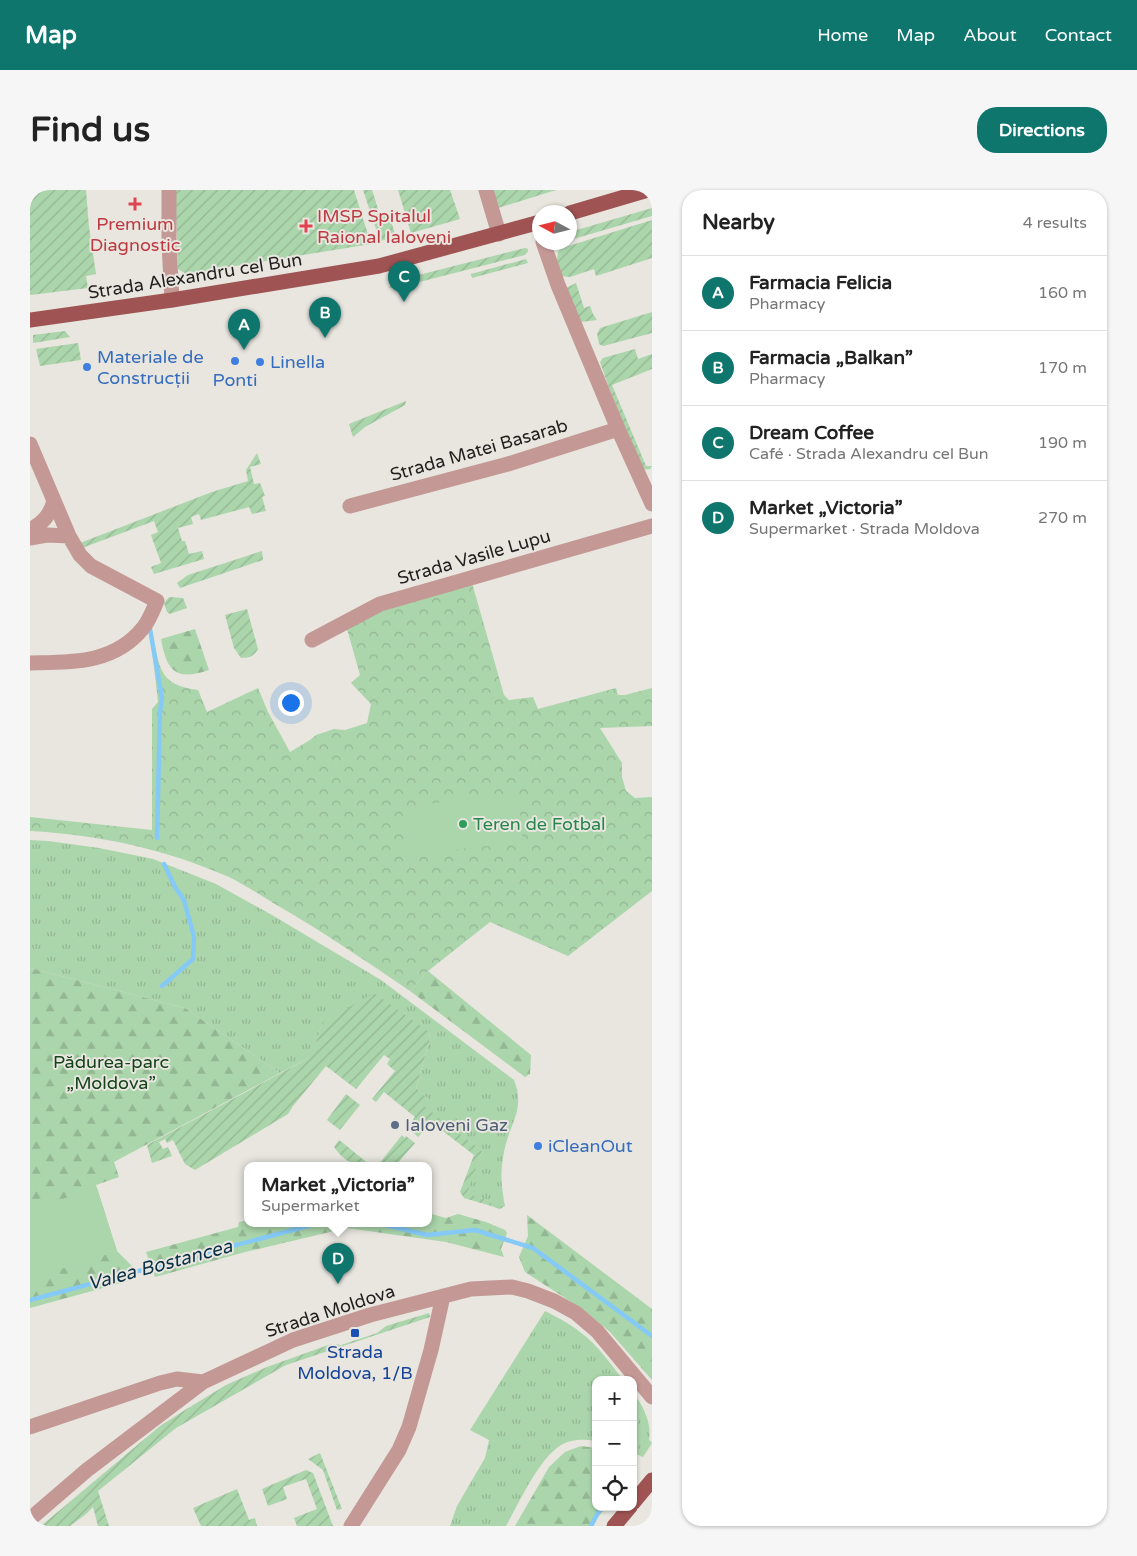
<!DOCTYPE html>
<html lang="en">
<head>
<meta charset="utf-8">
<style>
  :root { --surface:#fff; --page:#f6f6f6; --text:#222; --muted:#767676; --line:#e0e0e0; --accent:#0f766e }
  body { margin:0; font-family:"Varela Round",sans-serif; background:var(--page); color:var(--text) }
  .controls { position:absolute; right:15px; bottom:15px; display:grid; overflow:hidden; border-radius:10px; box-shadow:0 1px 4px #0004 }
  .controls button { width:45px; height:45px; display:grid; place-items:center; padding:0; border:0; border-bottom:1px solid var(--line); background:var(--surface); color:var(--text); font:25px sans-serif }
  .compass { position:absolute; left:502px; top:15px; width:45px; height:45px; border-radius:50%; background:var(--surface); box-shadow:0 1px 4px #0004; rotate:277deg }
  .you { position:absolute; left:260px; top:512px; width:18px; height:18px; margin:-12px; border:4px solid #fff; border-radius:50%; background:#1a73e8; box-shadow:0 0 0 8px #1a73e833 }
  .badge { display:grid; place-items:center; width:32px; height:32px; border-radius:50%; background:var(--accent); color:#fff; font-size:16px; font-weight:700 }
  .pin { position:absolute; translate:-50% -41px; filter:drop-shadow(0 1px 2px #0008) }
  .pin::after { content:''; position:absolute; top:26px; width:18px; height:15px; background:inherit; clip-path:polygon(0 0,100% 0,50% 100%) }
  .popup { position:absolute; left:214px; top:972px; width:188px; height:65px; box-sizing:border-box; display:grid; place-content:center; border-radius:10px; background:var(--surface); filter:drop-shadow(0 1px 4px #0005); font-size:16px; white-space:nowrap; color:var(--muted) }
  .popup b { font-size:19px; color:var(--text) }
  .popup::after { content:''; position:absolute; left:50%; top:100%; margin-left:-10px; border:10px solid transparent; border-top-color:var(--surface) }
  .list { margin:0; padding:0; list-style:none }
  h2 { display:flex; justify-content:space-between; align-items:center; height:65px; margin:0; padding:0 20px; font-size:21px }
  h2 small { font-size:16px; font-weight:400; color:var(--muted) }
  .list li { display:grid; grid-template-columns:32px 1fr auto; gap:15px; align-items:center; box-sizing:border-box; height:75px; padding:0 20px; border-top:1px solid var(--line) }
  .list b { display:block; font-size:19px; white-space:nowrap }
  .list p { margin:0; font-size:16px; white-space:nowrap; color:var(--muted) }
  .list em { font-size:16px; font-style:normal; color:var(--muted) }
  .icon { flex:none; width:28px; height:28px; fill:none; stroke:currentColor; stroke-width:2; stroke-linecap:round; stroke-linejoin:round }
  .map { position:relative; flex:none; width:622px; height:1336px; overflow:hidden; border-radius:20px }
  header { display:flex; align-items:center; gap:30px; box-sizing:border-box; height:70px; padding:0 25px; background:var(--accent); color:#fff }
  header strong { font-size:24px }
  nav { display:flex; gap:28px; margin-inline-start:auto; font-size:18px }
  .intro { display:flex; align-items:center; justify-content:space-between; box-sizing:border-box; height:120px; padding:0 30px }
  h1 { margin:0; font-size:35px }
  .button { padding:12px 22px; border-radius:20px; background:var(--accent); color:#fff; font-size:18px; font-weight:700 }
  main { display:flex; gap:30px; padding:0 30px }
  aside { flex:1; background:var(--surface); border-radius:20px; box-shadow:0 1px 4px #0004 }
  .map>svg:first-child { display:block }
  .grass { fill:url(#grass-tufts) }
  .forest { fill:url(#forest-firs) }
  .park { fill:url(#park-crowns) }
  .garden { fill:url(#garden-furrows) }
  .pitch { fill:#abd5ab }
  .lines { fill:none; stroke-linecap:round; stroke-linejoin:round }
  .stream { stroke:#85caf7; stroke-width:4.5 }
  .minor { stroke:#c39895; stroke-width:15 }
  .major { stroke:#9f5453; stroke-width:15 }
  .health-dot { fill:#e0444e; stroke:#e8e6df; stroke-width:2 }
  .shop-dot { fill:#3f7fe0; stroke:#e8e6df; stroke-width:2 }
  .leisure-dot { fill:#2e9e5b; stroke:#e8e6df; stroke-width:2 }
  .service-dot { fill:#5c6f8a; stroke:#e8e6df; stroke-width:2 }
  .transit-dot { fill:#1a4fb4; stroke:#e8e6df; stroke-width:2 }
  .labels { text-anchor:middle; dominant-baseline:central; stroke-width:4; stroke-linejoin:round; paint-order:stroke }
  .health-label { font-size:18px; fill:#be3a42; stroke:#e8e6df; text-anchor:start }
  .street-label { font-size:18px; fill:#201f1d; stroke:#e8e6df }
  .shop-label { font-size:18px; fill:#366cbe; stroke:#e8e6df; text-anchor:start }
  .leisure-label { font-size:18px; fill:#27864d; stroke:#e8e6df; text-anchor:start }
  .park-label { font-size:18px; fill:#134318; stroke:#e8e6df }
  .service-label { font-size:18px; fill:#4e5e75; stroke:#e8e6df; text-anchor:start }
  .transit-label { font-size:18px; fill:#164399; stroke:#e8e6df }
  .water-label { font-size:19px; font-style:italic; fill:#083147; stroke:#e8e6df }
</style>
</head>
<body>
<header>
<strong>Map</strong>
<nav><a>Home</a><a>Map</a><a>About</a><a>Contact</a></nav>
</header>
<div class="intro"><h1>Find us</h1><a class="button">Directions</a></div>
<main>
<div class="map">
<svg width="622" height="1336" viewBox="0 0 622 1336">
  <defs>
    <pattern id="grass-tufts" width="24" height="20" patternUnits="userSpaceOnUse" patternTransform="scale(1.25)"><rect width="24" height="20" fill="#abd5ab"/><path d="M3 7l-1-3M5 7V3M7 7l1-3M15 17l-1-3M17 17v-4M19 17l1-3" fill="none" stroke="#93b693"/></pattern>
    <pattern id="forest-firs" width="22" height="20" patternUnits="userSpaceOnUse" patternTransform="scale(1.25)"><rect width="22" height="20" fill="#abd5ab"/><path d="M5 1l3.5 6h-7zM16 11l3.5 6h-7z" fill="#93b693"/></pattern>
    <pattern id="park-crowns" width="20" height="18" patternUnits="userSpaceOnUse" patternTransform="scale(1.25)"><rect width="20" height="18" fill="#abd5ab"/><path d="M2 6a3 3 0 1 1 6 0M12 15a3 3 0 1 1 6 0" fill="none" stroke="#93b693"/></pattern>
    <pattern id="garden-furrows" width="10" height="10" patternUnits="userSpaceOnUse" patternTransform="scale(1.25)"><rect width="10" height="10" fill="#abd5ab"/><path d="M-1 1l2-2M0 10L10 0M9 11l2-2" fill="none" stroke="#93b693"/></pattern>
  </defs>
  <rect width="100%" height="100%" fill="#e8e6df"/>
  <path class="grass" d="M0,650L18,651L69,658L123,669L186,694L242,725L351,790L484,890C496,920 479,934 474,962C470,983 471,995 475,1016L470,1019L461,1016L462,1012L436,1003L452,961L393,916L398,909L386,898L400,849L399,842L292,833L283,864L277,869L250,883L155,818L0,778Z
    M515,1121C528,1128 539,1133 550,1142C567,1154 580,1173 593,1190H566V1251C554,1249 541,1249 531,1255C509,1268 489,1313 476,1336H420L427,1316L455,1268L459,1250L440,1240Z
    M603,1203C613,1215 622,1233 619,1250L622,1253L613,1267L603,1263Z"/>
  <path class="forest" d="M165,439L179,480C146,491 137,482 131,449Z
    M0,778L155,818L250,883L84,972L89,987L66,995L87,1061L102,1076L106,1089L0,1118Z
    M398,781L501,865L500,884L495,887L380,801Z
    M398,1023L416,1028L428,1024L456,1032L475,1040L477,1043L471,1059L474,1067L416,1052L317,1038L215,1062L125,1087L116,1062L208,1037L209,1032L218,1030V1033H398Z
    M497,1025L622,1119V1190L580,1142L555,1121L495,1082L489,1067L498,1046Z
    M551,1256L566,1258V1317H577L560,1336H485L519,1277L535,1262Z"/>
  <path class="park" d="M442,393L474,505L479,510L503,507L508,519L586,498L588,505H595L622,498V536L570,538L592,573V587L596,601L605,608L622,607V701L538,766L460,732L398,781L380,801C336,771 292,741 245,714C230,705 215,695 199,687C135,659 70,645 0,641V627L122,640V519L128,512L121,451L123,449C131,482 131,495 168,500L177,522L228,498L238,522L260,562L280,550L286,545L304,539L315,540L337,533L341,514L321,493L330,485L317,439L352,420Z"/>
  <path class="garden" d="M0,0H56L59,37L66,84L56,86L58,98L0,105Z
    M145,0H324L341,54L156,84L148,79Z
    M333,0H342L349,22L359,25L366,47L350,51Z
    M368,0H420L430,29L381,43Z
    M463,0H526L468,18Z
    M622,18V26L540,50V42Z
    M622,30V68L566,86L564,79L540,87L531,86L527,70L528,61L532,58Z
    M495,58L498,59V61L495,65L366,98H359L362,93L373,89Z
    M496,69L498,73L442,88L441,84Z
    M546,93L554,118L560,116L563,124L567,130L551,132L536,98Z
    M622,122V143L573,156L569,154L567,144L570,138Z
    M35,141L40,147L3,153V145Z
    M48,153L51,170L10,176L6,159Z
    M605,159L608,169L622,164V179L582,195L616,276H622L620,279L612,280L578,195L570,172L573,168Z
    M376,211L375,215L335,237L323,247L319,234Z
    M227,263L231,274L220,277L224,294L230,293L235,306L232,307L236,321L222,324L219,317L171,330L169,324L161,327L163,334L148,338L152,351H155L159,364L172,361L174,369L124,384L121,377L131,373L121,345L128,342L124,331L52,358L50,353L182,302L218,291L216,280Z
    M232,361L233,370L150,398L147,393L158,385Z
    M139,407L153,408L157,418L140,424L137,422L134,413Z
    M217,419L228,459C224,466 220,468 211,468L204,458L195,425Z
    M344,803L399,842L400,849L386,898L398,909L394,916L452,961L437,1003L462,1012L461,1016L434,1008L430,1002L444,965L401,932L388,947L378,937L385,927L354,902L346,912L342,909L365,881L357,874L360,869L354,865L326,899L296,876L263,916L258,924L165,980L155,974L143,950L137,953L135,949L129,952L133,959L138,957L142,966L122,973L117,955L277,869L283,863L292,833Z
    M316,904L330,915L310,940L297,930Z
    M372,945L375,948L376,946L385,953L366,975H348Z
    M309,950L313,953L340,975C323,976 314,971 304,957Z
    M399,1123L400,1127L256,1175L146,1238L68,1301L79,1336H68L63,1317L56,1324L40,1336H11L130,1236L155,1220L196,1195L237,1177L301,1154L311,1155L347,1143L356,1136Z
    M290,1263L312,1319L307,1320L293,1280L278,1269Z
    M276,1280L283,1283L303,1336H267L264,1328L287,1319L276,1289L253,1297L257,1309L238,1316L232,1299Z
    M207,1299L219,1330L225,1328L227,1336H171L163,1318Z"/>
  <path class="pitch" d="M488,603L493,652L377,665L372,617Z
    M67,998L87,1061L0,1089V1019Z"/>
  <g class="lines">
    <path class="stream" d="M120,439L132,508L130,522L127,648
      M132,796L163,769L164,747L154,710L145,697L134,674
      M347,1033L397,1045L445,1040L503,1058L622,1146
      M0,1110L289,1033
      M561,1336L571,1317"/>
    <path class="minor" d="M139,0V54L142,110
      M456,0L469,44
      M513,52L528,95L588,239L622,314
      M0,254L39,346L50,365L61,376L127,411C123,420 119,431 113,438C84,474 42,472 0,473
      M320,316L478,274L588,239
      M0,340C13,333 20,325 24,311
      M0,348L17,345L39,346
      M282,450L350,414L622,336
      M0,1237L130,1193L147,1189L173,1192
      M0,1329L57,1280L173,1192L263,1150L340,1125L441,1099L482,1097L498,1101L524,1111L546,1123L567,1141L622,1207
      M321,1336L369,1260L379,1237L401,1160L413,1106"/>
    <path class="major" d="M540,23L618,0
      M0,130L142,110L349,76L510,32
      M603,1313L622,1290
      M584,1336L600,1317"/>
  </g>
  <g class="health-dot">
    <path d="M102.5 6.5h5v5h5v5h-5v5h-5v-5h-5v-5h5z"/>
    <path d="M273.5 28.5h5v5h5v5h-5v5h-5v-5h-5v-5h5z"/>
  </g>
  <g class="shop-dot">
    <circle cx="205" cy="171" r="5"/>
    <circle cx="230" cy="172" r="5"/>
    <circle cx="57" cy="177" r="5"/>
    <circle cx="508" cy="956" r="5"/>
  </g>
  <circle class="leisure-dot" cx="433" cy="634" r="5"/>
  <circle class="service-dot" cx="365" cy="935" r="5"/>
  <rect class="transit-dot" x="320" y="1138" width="10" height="10" rx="2.5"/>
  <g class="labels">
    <g class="health-label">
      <text x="287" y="26">IMSP Spitalul<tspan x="287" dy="21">Raional Ialoveni</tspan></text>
      <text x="105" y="34" text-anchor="middle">Premium<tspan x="105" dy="21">Diagnostic</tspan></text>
    </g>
    <g class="street-label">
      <text transform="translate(165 86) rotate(-9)">Strada Alexandru cel Bun</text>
      <text transform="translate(449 260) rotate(-16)">Strada Matei Basarab</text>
      <text transform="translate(444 367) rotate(-16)">Strada Vasile Lupu</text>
      <text transform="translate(300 1121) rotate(-18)">Strada Moldova</text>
    </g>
    <g class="shop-label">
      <text x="67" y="167">Materiale de<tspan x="67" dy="21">Construcții</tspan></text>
      <text x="240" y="172">Linella</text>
      <text x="205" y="190" text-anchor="middle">Ponti</text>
      <text x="518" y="956">iCleanOut</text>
    </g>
    <g class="leisure-label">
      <text x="443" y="634">Teren de Fotbal</text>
    </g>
    <g class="park-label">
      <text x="81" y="872">Pădurea-parc<tspan x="81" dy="21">„Moldova”</tspan></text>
    </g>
    <g class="service-label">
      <text x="375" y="935">Ialoveni Gaz</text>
    </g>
    <g class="transit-label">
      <text x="325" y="1162">Strada<tspan x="325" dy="21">Moldova, 1/B</tspan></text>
    </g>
    <g class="water-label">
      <text transform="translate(130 1075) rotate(-15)">Valea Bostancea</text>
    </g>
  </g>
</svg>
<div class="controls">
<button>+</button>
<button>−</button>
<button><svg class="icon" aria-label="locate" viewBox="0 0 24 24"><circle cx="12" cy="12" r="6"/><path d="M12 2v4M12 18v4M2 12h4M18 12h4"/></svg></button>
</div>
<svg class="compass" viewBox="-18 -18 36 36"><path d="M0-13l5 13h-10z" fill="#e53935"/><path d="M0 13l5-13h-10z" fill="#767676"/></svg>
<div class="you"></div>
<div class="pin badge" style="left:214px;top:160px">A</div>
<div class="pin badge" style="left:295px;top:148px">B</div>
<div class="pin badge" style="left:374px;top:112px">C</div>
<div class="pin badge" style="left:308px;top:1094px">D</div>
<div class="popup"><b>Market „Victoria”</b>Supermarket</div>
</div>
<aside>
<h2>Nearby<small>4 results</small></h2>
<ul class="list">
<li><span class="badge">A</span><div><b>Farmacia Felicia</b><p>Pharmacy</p></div><em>160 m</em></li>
<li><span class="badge">B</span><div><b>Farmacia „Balkan”</b><p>Pharmacy</p></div><em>170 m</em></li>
<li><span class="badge">C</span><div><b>Dream Coffee</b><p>Café · Strada Alexandru cel Bun</p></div><em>190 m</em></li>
<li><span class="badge">D</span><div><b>Market „Victoria”</b><p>Supermarket · Strada Moldova</p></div><em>270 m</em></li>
</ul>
</aside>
</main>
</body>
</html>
